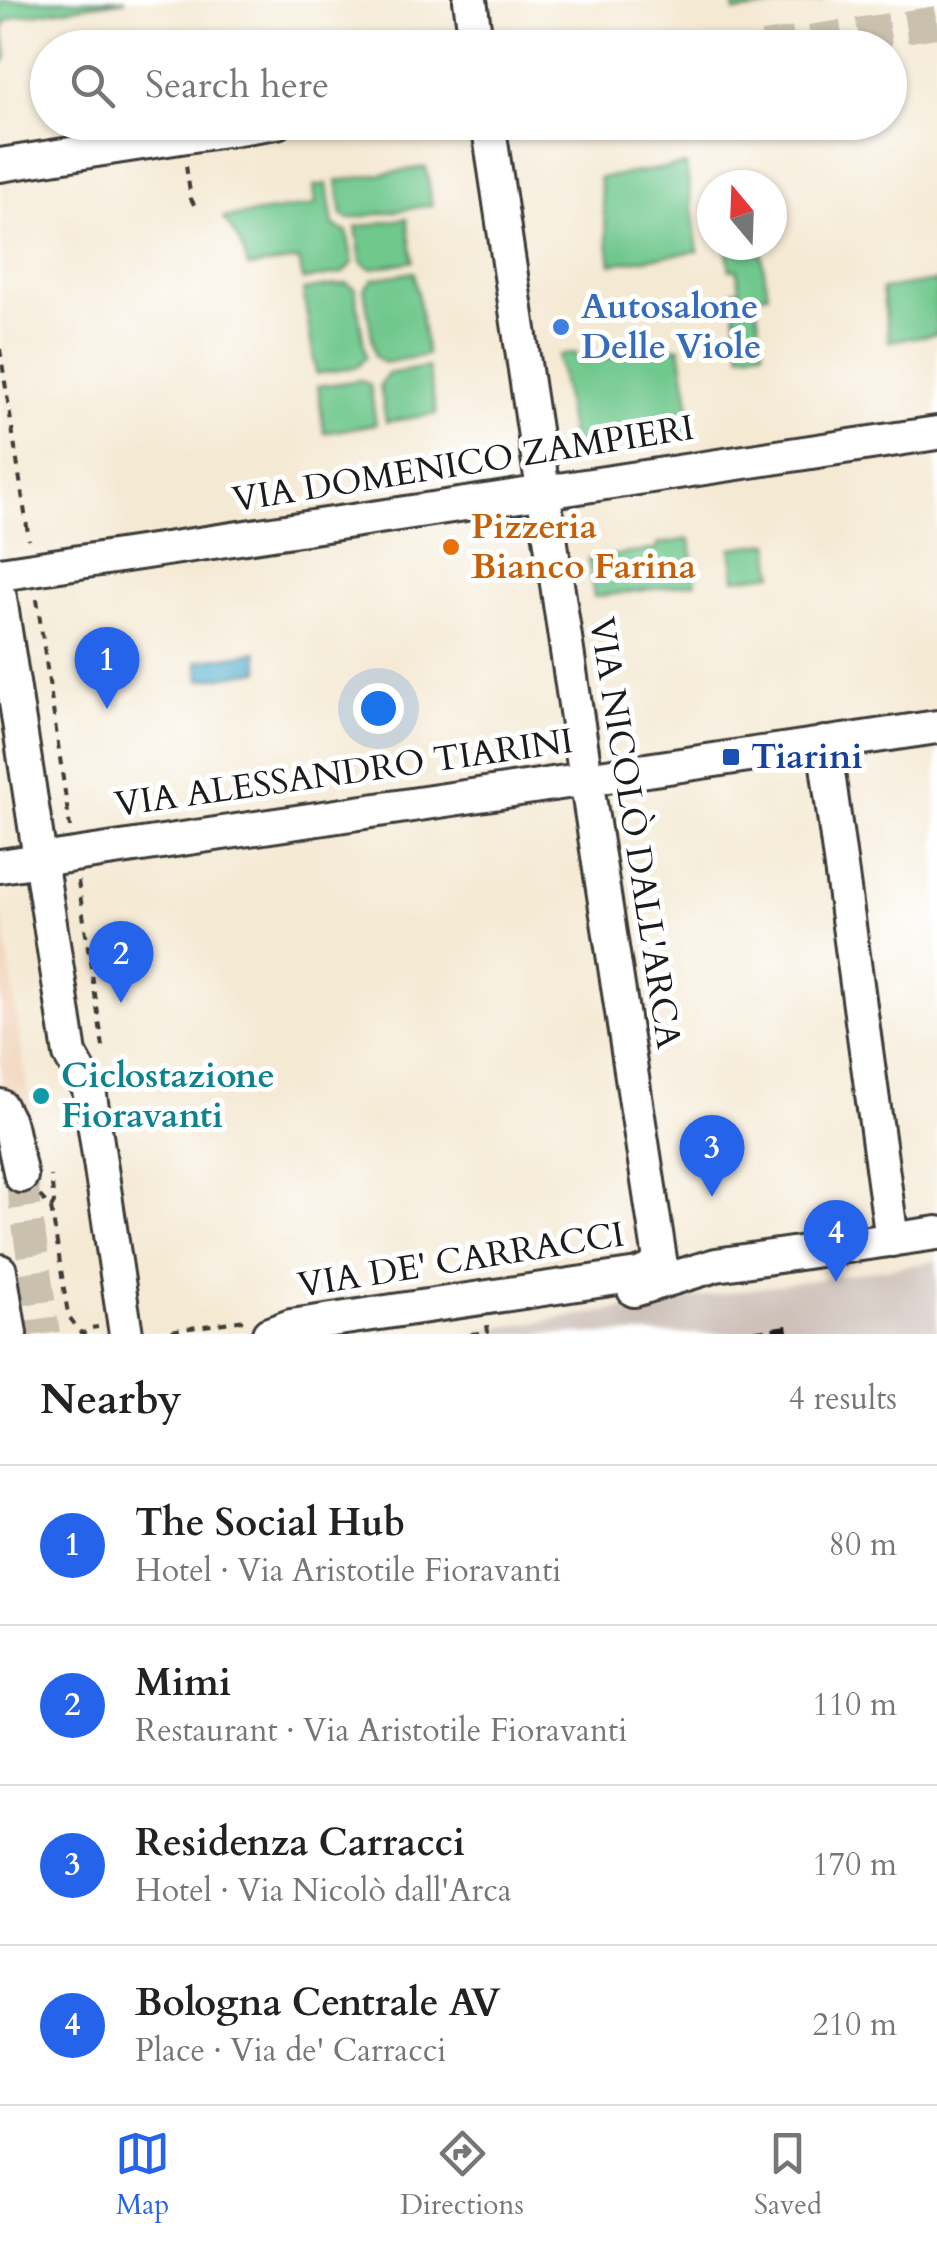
<!DOCTYPE html>
<html lang="en">
<head>
<meta charset="utf-8">
<style>
  :root { --surface:#fff; --page:#f2f2f2; --text:#222; --muted:#767676; --line:#e0e0e0; --accent:#2563eb }
  body { margin:0; font-family:Cardo,serif; background:var(--page); color:var(--text) }
  .compass { position:absolute; left:697px; top:170px; width:90px; height:90px; border-radius:50%; background:var(--surface); box-shadow:0 2px 8px #0004; rotate:341deg }
  .you { position:absolute; left:378px; top:708px; width:35px; height:35px; margin:-25px; border:8px solid #fff; border-radius:50%; background:#1a73e8; box-shadow:0 0 0 15px #1a73e833 }
  .badge { display:grid; place-items:center; width:65px; height:65px; border-radius:50%; background:var(--accent); color:#fff; font-size:32px; font-weight:700 }
  .pin { position:absolute; translate:-50% -82px; filter:drop-shadow(0 2px 5px #0008) }
  .pin::after { content:''; position:absolute; top:52px; width:35px; height:30px; background:inherit; clip-path:polygon(0 0,100% 0,50% 100%) }
  .list { margin:0; padding:0; list-style:none }
  h2 { display:flex; justify-content:space-between; align-items:center; height:130px; margin:0; padding:0 40px; font-size:42px }
  h2 small { font-size:32px; font-weight:400; color:var(--muted) }
  .list li { display:grid; grid-template-columns:65px 1fr auto; gap:30px; align-items:center; box-sizing:border-box; height:160px; padding:0 40px; border-top:2px solid var(--line) }
  .list b { display:block; font-size:38px; white-space:nowrap }
  .list p { margin:0; font-size:32px; white-space:nowrap; color:var(--muted) }
  .list em { font-size:32px; font-style:normal; color:var(--muted) }
  .icon { flex:none; width:55px; height:55px; fill:none; stroke:currentColor; stroke-width:2; stroke-linecap:round; stroke-linejoin:round }
  .map { position:relative; flex:none; width:937px; height:1334px; overflow:hidden }
  .search { position:absolute; background:var(--surface); box-shadow:0 2px 8px #0004; left:30px; right:30px; top:30px; height:110px; display:flex; align-items:center; gap:25px; box-sizing:border-box; padding:0 35px; border-radius:55px; color:var(--muted); font-size:38px }
  .sheet { height:770px; background:var(--surface) }
  nav { display:flex; justify-content:space-around; align-items:center; box-sizing:border-box; height:140px; border-top:2px solid var(--line); background:var(--surface); font-size:28px; color:var(--muted) }
  nav a { display:grid; justify-items:center; gap:5px }
  nav .on { color:var(--accent) }
  .map>svg:first-child { display:block }
  .built { fill:#f1d5bd }
  .industrial { fill:#cec1ba }
  .green { fill:#70c88d; stroke:#467254; stroke-width:2.5 }
  .water { fill:#4bacca; stroke:#346473; stroke-width:2.5 }
  .lines { fill:none; stroke-linecap:round; stroke-linejoin:round }
  .minor-tunnel { stroke:#c9c0ae; stroke-width:32; stroke-dasharray:32 16; stroke-linecap:butt }
  .minor-casing { stroke:#3c3b37; stroke-width:38 }
  .path { stroke:#3c3b37; stroke-width:4; stroke-dasharray:8 8; stroke-linecap:butt }
  .minor { stroke:#fff; stroke-width:32 }
  .rail { stroke:#1c1c1c; stroke-width:8; stroke-dasharray:15 8; stroke-linecap:butt }
  .shop-dot { fill:#3f7fe0; stroke:#fff; stroke-width:4 }
  .food-dot { fill:#e8710a; stroke:#fff; stroke-width:4 }
  .transit-dot { fill:#1a4fb4; stroke:#fff; stroke-width:4 }
  .culture-dot { fill:#0f9aa8; stroke:#fff; stroke-width:4 }
  .labels { text-anchor:middle; dominant-baseline:central; stroke-width:10; stroke-linejoin:round; paint-order:stroke }
  .shop-label { font-size:35px; font-weight:bold; fill:#366cbe; stroke:#fff; text-anchor:start }
  .street-label { font-size:35px; fill:#1c1c1c; stroke:#fff }
  .food-label { font-size:35px; font-weight:bold; fill:#c56008; stroke:#fff; text-anchor:start }
  .transit-label { font-size:35px; font-weight:bold; fill:#164399; stroke:#fff; text-anchor:start }
  .culture-label { font-size:35px; font-weight:bold; fill:#0d838f; stroke:#fff; text-anchor:start }
</style>
</head>
<body>
<div class="map">
<svg width="937" height="1334" viewBox="0 0 937 1334">
  <rect width="100%" height="100%" fill="#fff"/>
  <filter id="ink" filterUnits="userSpaceOnUse"><feTurbulence type="fractalNoise" baseFrequency=".01" numOctaves="2"/><feDisplacementMap in="SourceGraphic" scale="20" xChannelSelector="R" yChannelSelector="G"/><feConvolveMatrix kernelMatrix="1 2 1 2 8 2 1 2 1" color-interpolation-filters="sRGB"/></filter>
  <filter id="wash" filterUnits="userSpaceOnUse"><feTurbulence type="fractalNoise" baseFrequency=".0048" numOctaves="4" result="noise"/><feDisplacementMap in="SourceGraphic" scale="40" xChannelSelector="R" yChannelSelector="G"/><feGaussianBlur stdDeviation="2.25" result="paint"/><feColorMatrix in="noise" values="0 0 0 0 0 0 0 0 0 0 0 0 0 0 0 0 0 1.4 0 .05"/><feComposite in="paint" operator="in"/></filter>
  <g filter="url(#wash)">
    <rect width="100%" height="100%" fill="#f4e9d3"/>
    <path class="built" d="M0,897L40,1176L6,1181L0,1141Z"/>
    <path class="industrial" d="M937,1261V1334H459Z"/>
    <path class="green" d="M0,0H126L19,16L8,20L3,28L7,58L0,66Z
      M733,0H823L735,12Z
      M686,165L698,251L611,264L599,178Z
      M426,167L432,205L348,219L342,215L337,181Z
      M327,184L333,226L347,232L353,263L343,273L303,280L299,260L248,267C243,247 236,234 223,218L316,205L314,186Z
      M407,218L413,261L370,269L361,262L356,227Z
      M726,245H760L768,294L755,296L763,350L741,354L732,291L740,289L737,269L730,270Z
      M414,272L427,355L384,363L375,356L364,289L373,279Z
      M937,281V334L889,341L882,289Z
      M347,283L355,289L366,357L357,367L316,374L303,290Z
      M680,347L694,433L573,451L558,356L575,353L578,362Z
      M428,367L436,414L386,422L380,385L388,374Z
      M360,380L370,385L376,424L324,433L318,386Z
      M690,539L696,583L594,597L588,559L658,549V544Z
      M770,543L774,574L735,579L731,548Z"/>
    <path class="water" d="M257,652L260,671L200,680L197,661Z"/>
  </g>
  <g filter="url(#ink)">
    <g class="lines">
      <path class="minor-tunnel" d="M763,48L937,22
        M21,1176L44,1334"/>
      <g class="minor-casing">
        <path id="minor" d="M470,0L477,48
          M0,165L277,122
          M0,574L937,433
          M0,598L70,1054L89,1089L126,1334
          M824,743L892,1240
          M0,866L937,727
          M0,1106L10,1126L21,1176
          M0,1271L10,1334
          M634,1290L716,1265L937,1233
          M269,1334L291,1326L638,1275L652,1270L660,1259L586,778L488,122"/>
      </g>
      <path class="path" d="M186,166L191,199L197,210
        M0,349L29,540
        M37,599L70,827
        M78,881L104,1054
        M40,1196L51,1208L53,1218L67,1308L70,1318L82,1334L90,1328L98,1327
        M51,1208L54,1203L51,1176
        M156,1333L245,1320
        M471,1334L488,1332L487,1325"/>
      <use href="#minor" class="minor"/>
      <path class="rail" d="M750,1334L794,1328"/>
    </g>
  </g>
  <circle class="shop-dot" cx="561" cy="327" r="10"/>
  <circle class="food-dot" cx="451" cy="547" r="10"/>
  <rect class="transit-dot" x="721" y="747" width="20" height="20" rx="5"/>
  <circle class="culture-dot" cx="41" cy="1096" r="10"/>
  <g class="labels">
    <g class="shop-label">
      <text x="581" y="307">Autosalone<tspan x="581" dy="40">Delle Viole</tspan></text>
    </g>
    <g class="street-label">
      <text transform="translate(463 464) rotate(-9)">VIA DOMENICO ZAMPIERI</text>
      <text transform="translate(344 773) rotate(-8)">VIA ALESSANDRO TIARINI</text>
      <text transform="translate(635 833) rotate(81)">VIA NICOLÒ DALL'ARCA</text>
      <text transform="translate(461 1260) rotate(-9)">VIA DE' CARRACCI</text>
    </g>
    <g class="food-label">
      <text x="471" y="527">Pizzeria<tspan x="471" dy="40">Bianco Farina</tspan></text>
    </g>
    <g class="transit-label">
      <text x="751" y="757">Tiarini</text>
    </g>
    <g class="culture-label">
      <text x="61" y="1076">Ciclostazione<tspan x="61" dy="40">Fioravanti</tspan></text>
    </g>
  </g>
</svg>
<svg class="compass" viewBox="-18 -18 36 36"><path d="M0-13l5 13h-10z" fill="#e53935"/><path d="M0 13l5-13h-10z" fill="#767676"/></svg>
<div class="you"></div>
<div class="pin badge" style="left:107px;top:709px">1</div>
<div class="pin badge" style="left:121px;top:1003px">2</div>
<div class="pin badge" style="left:712px;top:1197px">3</div>
<div class="pin badge" style="left:836px;top:1282px">4</div>
<div class="search"><svg class="icon" aria-label="search" viewBox="0 0 24 24"><circle cx="10" cy="10" r="6"/><path d="M15 15l6 6"/></svg>Search here</div>
</div>
<section class="sheet">
<h2>Nearby<small>4 results</small></h2>
<ul class="list">
<li><span class="badge">1</span><div><b>The Social Hub</b><p>Hotel · Via Aristotile Fioravanti</p></div><em>80 m</em></li>
<li><span class="badge">2</span><div><b>Mimi</b><p>Restaurant · Via Aristotile Fioravanti</p></div><em>110 m</em></li>
<li><span class="badge">3</span><div><b>Residenza Carracci</b><p>Hotel · Via Nicolò dall'Arca</p></div><em>170 m</em></li>
<li><span class="badge">4</span><div><b>Bologna Centrale AV</b><p>Place · Via de' Carracci</p></div><em>210 m</em></li>
</ul>
</section>
<nav>
<a class="on"><svg class="icon" aria-label="map" viewBox="0 0 24 24"><path d="M3 6l6-2 6 2 6-2v14l-6 2-6-2-6 2zM9 4v14M15 6v14"/></svg>Map</a>
<a><svg class="icon" aria-label="directions" viewBox="0 0 24 24"><path d="M12 3l9 9-9 9-9-9zM9 14v-3h6M13 9l2 2-2 2"/></svg>Directions</a>
<a><svg class="icon" aria-label="saved" viewBox="0 0 24 24"><path d="M7 4h10v16l-5-4-5 4z"/></svg>Saved</a>
</nav>
</body>
</html>
